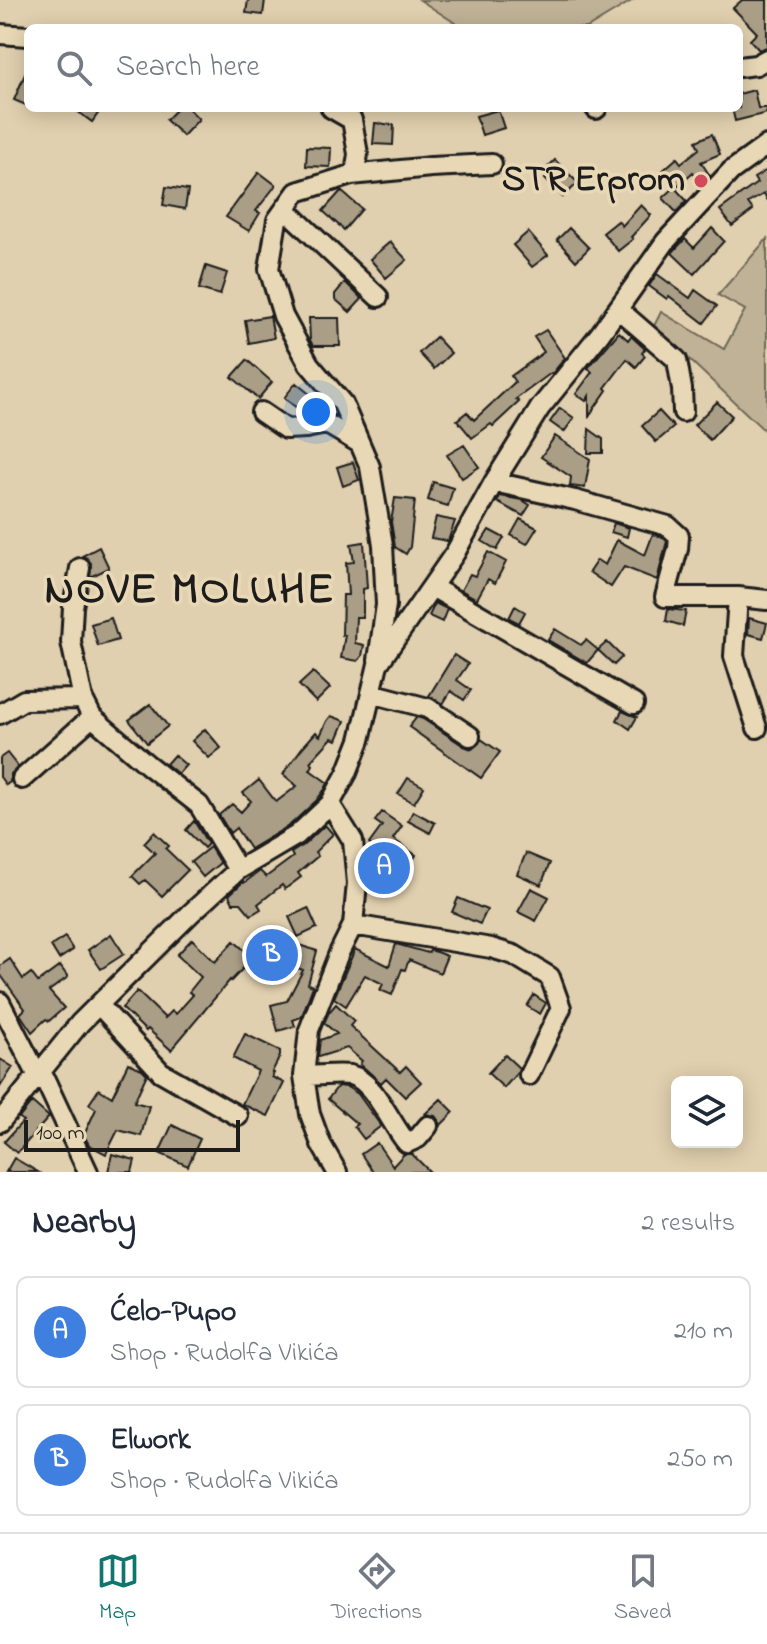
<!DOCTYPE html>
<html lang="en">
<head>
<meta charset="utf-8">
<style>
  :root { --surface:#fff; --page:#f2f2f3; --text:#1f2937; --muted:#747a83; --line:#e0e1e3; --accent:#0f766e }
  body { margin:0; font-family:"Indie Flower",sans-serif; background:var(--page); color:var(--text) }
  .controls { position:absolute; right:24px; bottom:24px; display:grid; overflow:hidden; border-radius:12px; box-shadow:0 4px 20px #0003 }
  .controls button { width:72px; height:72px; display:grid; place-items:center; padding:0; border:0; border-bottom:2px solid var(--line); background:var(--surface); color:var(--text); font:40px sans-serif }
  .scale { position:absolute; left:24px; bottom:20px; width:216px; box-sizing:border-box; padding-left:8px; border:4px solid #1c1c1c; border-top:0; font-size:22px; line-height:28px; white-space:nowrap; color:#1c1c1c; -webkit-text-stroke:6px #e9d8b5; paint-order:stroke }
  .you { position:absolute; left:316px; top:412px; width:28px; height:28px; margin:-20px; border:6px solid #fff; border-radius:50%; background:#1a73e8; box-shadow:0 0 0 12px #1a73e833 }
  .badge { display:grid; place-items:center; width:52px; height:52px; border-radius:50%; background:var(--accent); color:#fff; font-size:26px; font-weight:700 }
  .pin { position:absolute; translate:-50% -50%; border:4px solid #fff; box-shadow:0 2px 8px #0006 }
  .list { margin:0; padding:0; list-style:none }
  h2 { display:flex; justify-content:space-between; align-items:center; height:104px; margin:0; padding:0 32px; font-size:34px }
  h2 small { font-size:26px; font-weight:400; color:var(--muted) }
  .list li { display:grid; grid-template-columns:52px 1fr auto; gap:24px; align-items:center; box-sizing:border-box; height:112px; margin:0 16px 16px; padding:0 16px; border:2px solid var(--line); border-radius:12px }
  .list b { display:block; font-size:30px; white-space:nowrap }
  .list p { margin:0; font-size:26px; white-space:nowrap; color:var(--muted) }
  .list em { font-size:26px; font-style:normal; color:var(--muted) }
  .icon { flex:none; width:44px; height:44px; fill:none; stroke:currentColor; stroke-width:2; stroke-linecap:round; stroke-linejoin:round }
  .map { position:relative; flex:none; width:767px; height:1172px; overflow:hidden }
  .search { position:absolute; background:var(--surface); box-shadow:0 4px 20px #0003; left:24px; right:24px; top:24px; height:88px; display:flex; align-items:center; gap:20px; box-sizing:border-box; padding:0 28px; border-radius:12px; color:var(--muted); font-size:30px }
  .sheet { height:360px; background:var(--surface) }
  nav { display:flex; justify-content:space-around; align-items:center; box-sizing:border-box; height:112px; border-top:2px solid var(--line); background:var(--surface); font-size:22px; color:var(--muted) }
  nav a { display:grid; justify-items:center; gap:4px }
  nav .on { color:var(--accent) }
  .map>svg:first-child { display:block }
  .green { fill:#c0b296; stroke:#6e6759; stroke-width:2 }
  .building { fill:#aa9e86; stroke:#1c1c1c; stroke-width:2 }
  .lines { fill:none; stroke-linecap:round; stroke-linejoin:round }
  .minor-casing { stroke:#1c1c1c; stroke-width:24 }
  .minor { stroke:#e9d8b5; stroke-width:18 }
  .poi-dot { fill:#d1495b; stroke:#e9d8b5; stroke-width:3 }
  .labels { text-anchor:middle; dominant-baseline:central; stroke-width:7; stroke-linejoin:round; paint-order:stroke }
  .poi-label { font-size:36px; font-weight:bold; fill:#1c1c1c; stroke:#e9d8b5; text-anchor:end }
  .district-label { font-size:44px; font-weight:bold; letter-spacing:2px; fill:#1c1c1c; stroke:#e9d8b5 }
</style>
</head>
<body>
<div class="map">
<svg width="767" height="1172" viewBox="0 0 767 1172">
  <rect width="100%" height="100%" fill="#e1d0af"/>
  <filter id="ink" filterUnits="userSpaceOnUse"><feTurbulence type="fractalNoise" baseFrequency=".0125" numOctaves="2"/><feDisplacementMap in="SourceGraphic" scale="16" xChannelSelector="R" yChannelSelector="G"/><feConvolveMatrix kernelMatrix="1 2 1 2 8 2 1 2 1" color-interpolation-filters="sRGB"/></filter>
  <g filter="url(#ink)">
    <path class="green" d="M420,0H633L587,28H463Z
      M767,239V433L654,326L661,312L724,349L745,310L718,295Z"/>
    <path class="building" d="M248,0H265L263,15L246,13Z
      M742,0H767V47L759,50L750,40L757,33L733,8Z
      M28,67V106L14,100Z
      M754,90L758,108H767V113L735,121L732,108H739V94Z
      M73,108H102L92,122Z
      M178,108H188L199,119L183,136L166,120Z
      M498,110L504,128L482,135L476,116Z
      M375,123L394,125L393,145L373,144Z
      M712,134L720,154L701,162L710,176L701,183L693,172L675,188L687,201L676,212L663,198L674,188L661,172L677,158L681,163L699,149L696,141Z
      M307,147L331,148L330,167L306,166Z
      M555,160L578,183L563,197L545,179L551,173L547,168Z
      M767,170V200L764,194L748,203L753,210L732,226L720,210L757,183L754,178Z
      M259,172L276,185L256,211L260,213L249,231L226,217Z
      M166,187L188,190L185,209L163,205Z
      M341,191L362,209L344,230L323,211Z
      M641,205L651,215L631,237L633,239L618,251L603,233L618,221L622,226Z
      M569,228L589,248L576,261L557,240Z
      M712,228L724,241L694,274L672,253L685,239L694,248Z
      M528,232L548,255L532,267L513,245Z
      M390,242L407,260L386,278L370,259Z
      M206,266L227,273L220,295L199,289Z
      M657,274L690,298L695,290L717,306L704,323L669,296L667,299L649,286Z
      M345,282L362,299L350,312L335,299V294Z
      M270,316L274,338L249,343L245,320Z
      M309,318H339L340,346H313L310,340Z
      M546,330L565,358L552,374L551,373L516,399L519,402L493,426L491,424L472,438L457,420L467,412L474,420L515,382L511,376L544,352L534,337Z
      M619,332L628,340L631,336L645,349L642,353L645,356L636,367L627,359L605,388L607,390L589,416V396L586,401L576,394L592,372L588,368Z
      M436,337L451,353L434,369L419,353Z
      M247,360L272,382L258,399L232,377Z
      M296,383L317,400L306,415L284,398Z
      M717,402L732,416L710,440L694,425Z
      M560,408L574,418L564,432L550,422Z
      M659,411L674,427L656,442L642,426Z
      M589,429L603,439V453H588Z
      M555,436L590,459L585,488L570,486L571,477L541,457Z
      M464,445L479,467L462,478L447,455Z
      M353,462L359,480L343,486L337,467Z
      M433,482L453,488L448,506L428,500Z
      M500,496L522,500L530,505L523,516L497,502Z
      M395,498L415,500L410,547L406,554L395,547L391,522Z
      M436,517L455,521L448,541L431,538Z
      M520,519L537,528L527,544L511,535Z
      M614,523L629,528L627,537L611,532Z
      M489,530L504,538L497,550L482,541Z
      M653,534L662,537L667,541L657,580L624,567L611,587L589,572L597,560L605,565L617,540L645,555Z
      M364,542L367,588L363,589V617H356L355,643L364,645L362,656L358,661L341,658L345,635H342L343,595H348L346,563L354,562L351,544Z
      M99,547L109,568L90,577L91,563L87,558L82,556Z
      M488,552L506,562L495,583L488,579L477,599L461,590L470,574L475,576Z
      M435,603L447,609L442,622L429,616Z
      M515,606L525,612L519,623L509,618Z
      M668,609L686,611L683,626L666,621Z
      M111,618L118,640L98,646L91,624Z
      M749,618L767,623L763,638L748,634Z
      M555,629L581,645L586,640L598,650L587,663L548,640Z
      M607,642L622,657L614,665L598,650Z
      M454,655L468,664L457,680L471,690L464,700L451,691L443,704L429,696Z
      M313,672L330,688L316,702L299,685Z
      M150,704L168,726L147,743L129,720Z
      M622,711L637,717L630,729L617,720Z
      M331,716L345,721L337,740L332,738L310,762L313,765L310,770L328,783L325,789L316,801L290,825L250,849L236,828L230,833L219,815L232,804L241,812L251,801L243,793L259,780L276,802L297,786L283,774L302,748L316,732L320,736L327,721Z
      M417,717L423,719L464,746L472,749L479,743L481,739L500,752L481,778L409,727Z
      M205,729L221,748L209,758L192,741Z
      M7,753L18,767L11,774L10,782L6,785L0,777V758Z
      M174,755L186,765L178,774L166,764Z
      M408,778L424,787L414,803L398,794Z
      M413,811L435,823L430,833L408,821Z
      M382,812L402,826L393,839L416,855L407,870L369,844L382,826L375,821Z
      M194,821L208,844L204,848L186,830Z
      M325,825L333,834L315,852L318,856L298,873L301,877L285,889L282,885L258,904L261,909L251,915L241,903H233L229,895L243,882L244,883L260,871L266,877L293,857L291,853L305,844Z
      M154,832L169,846L166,849L188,870L162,896L145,880L140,884L132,876L155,853L144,843Z
      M210,847L220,863L203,877L191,862Z
      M526,853L550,863L541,885L517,874Z
      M531,888L549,897L536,921L518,912Z
      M458,898L487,910L480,924L452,912Z
      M308,908L317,928L298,937L289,917Z
      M111,934L124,954L101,969L88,950Z
      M65,937L73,950L59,959L51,946Z
      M192,939L215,962L234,941L253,958L231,981L230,980L171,1050L148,1029L146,1031L122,1008L137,991L165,1018L172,1011L176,1014L193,995L189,992L201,977L177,955Z
      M287,941L317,951L308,984L313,986L303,1013L301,1017L293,1020L295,1026L278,1031L271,1005L287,1001L303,970L281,962Z
      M396,944L428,953L431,950L447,956L440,973L409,960L405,970L402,969L392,995L380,990L383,984L365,975L346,1006L334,998L355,949L389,966Z
      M10,959L23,979L31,973L38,982L60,966L68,977L49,991L64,1008L49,1021L46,1019L32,1032L20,1014L25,1009L0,974V966Z
      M534,995L546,1003L540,1014L527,1006Z
      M336,1004L354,1021L350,1026L400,1072L406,1066L421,1082L405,1097L386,1078L381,1083L360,1064L362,1061L347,1048L318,1057L320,1040L337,1034L324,1023L329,1012Z
      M245,1034L280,1051V1056L272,1072L274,1073L272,1077L284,1083L268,1116L242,1104L258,1071L233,1058Z
      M505,1055L519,1068L517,1073L504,1088L488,1073Z
      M0,1059L13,1067L0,1087Z
      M128,1063L142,1069L147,1074L134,1102L149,1106L141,1136L118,1130L106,1154L89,1145L84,1135L96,1109L89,1104L99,1089L112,1097Z
      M338,1086L347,1087L358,1094L381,1126L364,1139L354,1126L357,1124L328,1099Z
      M441,1099L454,1112L440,1126L439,1121L435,1116L425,1114Z
      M32,1102L49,1117L17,1153L4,1142L23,1121L19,1118Z
      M172,1125L200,1139L188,1166L159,1153Z
      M377,1143L393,1166L404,1154H412L430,1172H373L361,1154Z
      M112,1154L135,1160L132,1172H108Z
      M14,1158L38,1172H6Z"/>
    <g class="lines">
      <g class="minor-casing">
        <path id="minor" d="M0,34L28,36
          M739,67L756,65L767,59
          M331,108L352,120L358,154L355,174
          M596,109L597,108
          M285,209L378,297
          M618,309L677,360L682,389L683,412
          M261,412L286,429L306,428L327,424L359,443
          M494,482L575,500L668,526L679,536L678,549L665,597H738L767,600
          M80,568L73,607L71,642L83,699L92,717L148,765L199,805L238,870
          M432,587L634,704
          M738,597L734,656L757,728
          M378,660L386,605L383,545L370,467L343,404L309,364L283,316L269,269L277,220L297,192L351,175L431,167L492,164
          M371,693L428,708L470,736
          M0,714L24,700L83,699
          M22,779L92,717
          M330,804L353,841L357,883L353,925L339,953L309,1030L304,1076L310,1114L321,1144L337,1172
          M353,925L491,948L514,955L550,977L561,1008L529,1075
          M0,1002L38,1076
          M99,1005L161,1072L238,1116
          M41,1071L88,1172
          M304,1076C318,1076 336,1073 350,1075C374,1080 391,1125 407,1143L418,1138L428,1126
          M0,1122L80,1023L191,913L238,870L297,835L330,804L347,773L360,740L378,664L455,553L494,482L540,408L600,334L666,241L731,171L767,145"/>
      </g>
      <use href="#minor" class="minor"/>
    </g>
  </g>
  <circle class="poi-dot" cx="701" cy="181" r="8"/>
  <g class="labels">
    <g class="poi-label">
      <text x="685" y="181">STR Erprom</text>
    </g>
    <g class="district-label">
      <text x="190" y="591">NOVE MOLUHE</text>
    </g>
  </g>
</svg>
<div class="controls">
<button><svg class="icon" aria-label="layers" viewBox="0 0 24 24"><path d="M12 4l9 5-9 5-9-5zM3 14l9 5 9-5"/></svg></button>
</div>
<div class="scale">100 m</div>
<div class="you"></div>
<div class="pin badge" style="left:384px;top:868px;background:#3f7fe0">A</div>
<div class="pin badge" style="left:272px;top:955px;background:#3f7fe0">B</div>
<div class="search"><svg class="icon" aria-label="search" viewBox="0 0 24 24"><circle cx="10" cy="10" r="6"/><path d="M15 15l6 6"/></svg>Search here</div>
</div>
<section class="sheet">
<h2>Nearby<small>2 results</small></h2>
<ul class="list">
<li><span class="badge" style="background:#3f7fe0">A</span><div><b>Ćelo-Pupo</b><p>Shop · Rudolfa Vikića</p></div><em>210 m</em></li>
<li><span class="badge" style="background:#3f7fe0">B</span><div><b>Elwork</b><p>Shop · Rudolfa Vikića</p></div><em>250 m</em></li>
</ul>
</section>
<nav>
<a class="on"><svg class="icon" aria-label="map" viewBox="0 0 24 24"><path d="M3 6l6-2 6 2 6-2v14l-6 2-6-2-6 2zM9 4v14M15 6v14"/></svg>Map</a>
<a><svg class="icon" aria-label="directions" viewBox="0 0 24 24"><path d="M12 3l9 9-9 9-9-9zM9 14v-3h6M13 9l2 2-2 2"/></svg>Directions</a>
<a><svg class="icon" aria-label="saved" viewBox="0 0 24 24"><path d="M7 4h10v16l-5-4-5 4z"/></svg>Saved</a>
</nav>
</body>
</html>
